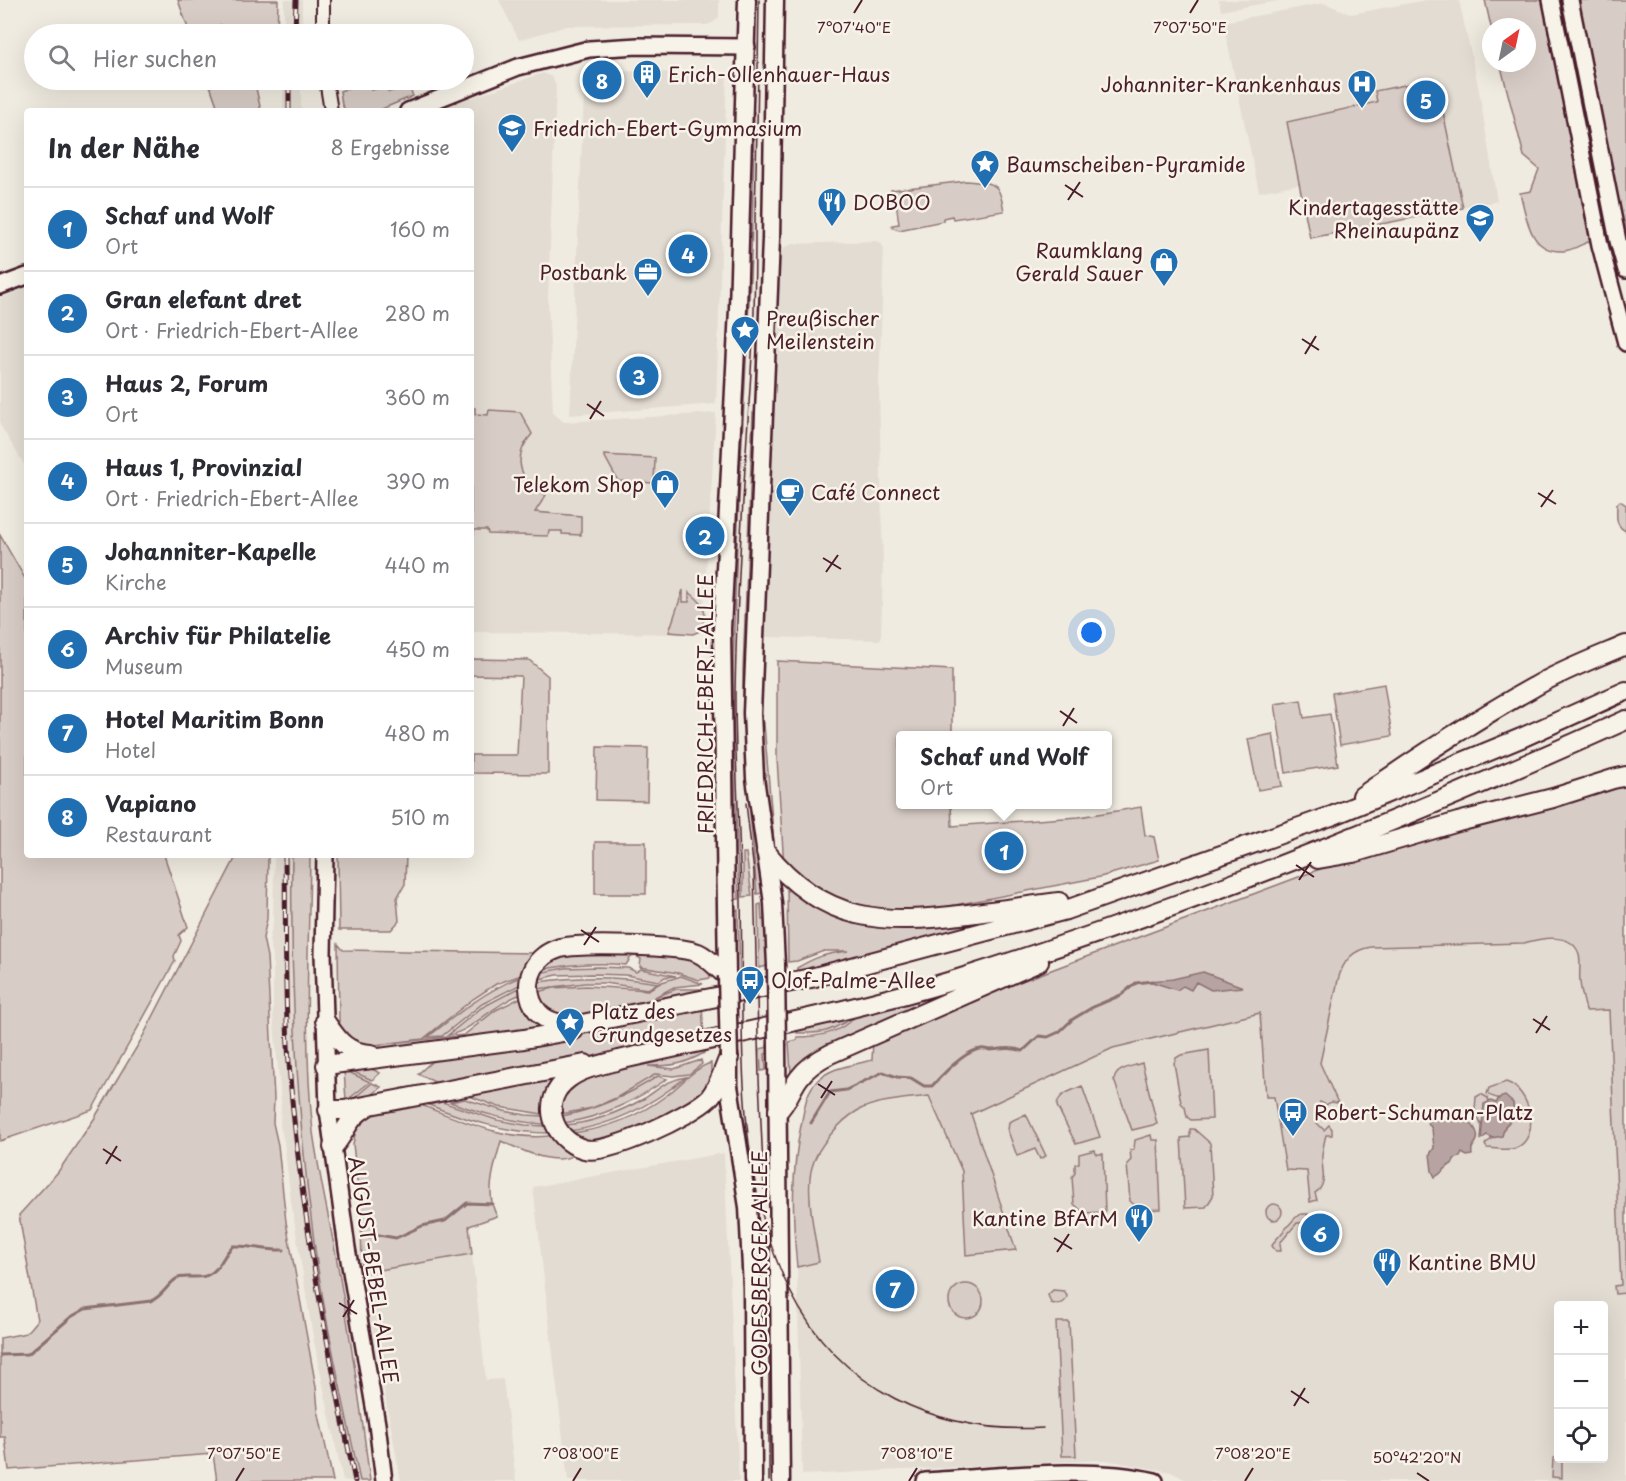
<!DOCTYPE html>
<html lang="de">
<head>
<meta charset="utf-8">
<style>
  :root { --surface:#fff; --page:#f2f2f3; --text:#2b2b33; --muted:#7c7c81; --line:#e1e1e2; --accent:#1f6fb2 }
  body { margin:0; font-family:"Playpen Sans",sans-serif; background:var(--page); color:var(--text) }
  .controls { position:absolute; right:18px; bottom:18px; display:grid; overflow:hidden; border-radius:6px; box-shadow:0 6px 24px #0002 }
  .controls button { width:54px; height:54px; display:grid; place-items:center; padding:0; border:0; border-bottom:2px solid var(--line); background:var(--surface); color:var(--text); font:30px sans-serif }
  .compass { position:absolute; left:1482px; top:18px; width:54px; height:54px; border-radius:50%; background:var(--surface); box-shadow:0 6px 24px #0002; rotate:33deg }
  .you { position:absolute; left:1092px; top:633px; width:21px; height:21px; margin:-15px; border:4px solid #fff; border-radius:50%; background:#1a73e8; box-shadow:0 0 0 9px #1a73e833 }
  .badge { display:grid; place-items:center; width:39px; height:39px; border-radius:50%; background:var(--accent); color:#fff; font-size:20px; font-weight:700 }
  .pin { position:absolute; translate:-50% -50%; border:3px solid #fff; box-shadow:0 2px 6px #0006 }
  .popup { position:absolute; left:896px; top:731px; width:216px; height:78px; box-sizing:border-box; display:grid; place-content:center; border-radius:6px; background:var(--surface); filter:drop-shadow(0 2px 4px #0005); font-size:20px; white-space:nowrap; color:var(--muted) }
  .popup b { font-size:22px; color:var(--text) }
  .popup::after { content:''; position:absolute; left:50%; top:100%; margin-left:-12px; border:12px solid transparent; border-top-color:var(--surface) }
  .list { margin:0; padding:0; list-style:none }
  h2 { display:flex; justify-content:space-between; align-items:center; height:78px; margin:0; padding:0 24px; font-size:26px }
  h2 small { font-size:20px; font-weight:400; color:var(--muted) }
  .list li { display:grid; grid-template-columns:39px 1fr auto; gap:18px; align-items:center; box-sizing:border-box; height:84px; padding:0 24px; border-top:2px solid var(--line) }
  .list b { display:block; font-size:22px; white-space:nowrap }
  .list p { margin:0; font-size:20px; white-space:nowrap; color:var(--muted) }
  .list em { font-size:20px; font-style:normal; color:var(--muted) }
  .icon { flex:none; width:33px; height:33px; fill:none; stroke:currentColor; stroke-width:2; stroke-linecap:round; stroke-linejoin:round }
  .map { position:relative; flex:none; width:1626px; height:1481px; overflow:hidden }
  .search { position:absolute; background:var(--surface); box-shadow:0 6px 24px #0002; left:24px; top:24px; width:450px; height:66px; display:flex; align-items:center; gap:15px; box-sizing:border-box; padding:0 21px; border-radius:33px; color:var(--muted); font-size:22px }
  .panel { position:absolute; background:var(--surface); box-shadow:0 6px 24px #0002; left:24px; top:108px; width:450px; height:750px; border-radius:6px }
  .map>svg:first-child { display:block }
  .built { fill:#e3dcd2; fill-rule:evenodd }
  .green { fill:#d8cdc6; stroke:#917678; stroke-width:1.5; fill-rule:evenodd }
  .water { fill:#b7a4a2; stroke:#8b6f72; stroke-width:1.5 }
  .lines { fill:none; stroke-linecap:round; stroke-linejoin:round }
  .stream { stroke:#8b6f72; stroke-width:3 }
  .tertiary-casing { stroke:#4a1f2b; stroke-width:16 }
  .secondary-casing { stroke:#4a1f2b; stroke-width:20 }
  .primary-casing { stroke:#4a1f2b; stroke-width:21 }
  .motorway-casing { stroke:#4a1f2b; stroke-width:22 }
  .tertiary { stroke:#f7f3e8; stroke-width:12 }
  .secondary { stroke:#f7f3e8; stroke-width:15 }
  .primary { stroke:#f7f3e8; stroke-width:16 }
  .motorway { stroke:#f7f3e8; stroke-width:18 }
  .tram { stroke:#4a1f2b; stroke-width:1.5 }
  .rail-casing { stroke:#4a1f2b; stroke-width:5 }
  .rail { stroke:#f7f3e8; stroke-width:3; stroke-dasharray:9; stroke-linecap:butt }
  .primary-bridge-casing { stroke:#4a1f2b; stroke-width:21; stroke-linecap:butt }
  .primary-bridge { stroke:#f7f3e8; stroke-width:16 }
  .ticks { fill:none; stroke:#4a1f2b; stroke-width:2 }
  .labels { text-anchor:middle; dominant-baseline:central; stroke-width:5; stroke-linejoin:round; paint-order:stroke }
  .poi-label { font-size:20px; fill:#4a1f2b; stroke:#f7f3e8; text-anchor:start }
  .street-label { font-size:20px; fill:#4a1f2b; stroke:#f7f3e8 }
  .ticks-label { font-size:15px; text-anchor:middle; fill:#4a1f2b; stroke:#f7f3e8; stroke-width:5; stroke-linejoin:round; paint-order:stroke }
</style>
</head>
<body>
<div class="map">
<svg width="1626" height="1481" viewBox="0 0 1626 1481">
  <rect width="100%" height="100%" fill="#f0ebe0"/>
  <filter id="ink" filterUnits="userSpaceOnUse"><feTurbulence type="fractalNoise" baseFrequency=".0167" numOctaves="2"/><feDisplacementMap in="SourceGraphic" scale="12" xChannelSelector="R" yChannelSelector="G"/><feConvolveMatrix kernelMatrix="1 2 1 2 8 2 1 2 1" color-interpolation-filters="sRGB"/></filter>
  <g filter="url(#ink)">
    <path class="built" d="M284,0H302V34H284Z
      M499,0H719V17L714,22L707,25L567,26L519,40Z
      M1219,0H1283L1221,11Z
      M1426,0H1459L1479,90L1497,201L1310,238L1299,184L1259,192L1223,22L1324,3L1351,14Z
      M585,70L727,74L716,404L570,415Z
      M543,73L552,77L556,86L548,300L553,413L564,422L716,413L703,623L700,631L693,634L471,632V111H432Z
      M283,80H301V111H283Z
      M875,241L880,242L884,248L879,387L883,566L881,640L763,637L780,253L785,247L793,244Z
      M27,287V469L0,425V298Z
      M274,855H292L310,1210L323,1297L360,1481H343L313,1337L291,1201L284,1142L280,1126L281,1101L273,1015V956L269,941L273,922Z
      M1535,939L1568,940L1575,945L1579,955L1580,982L1609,1010L1626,1014V1481H1188L1171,1472L1105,1460L802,1475L797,1267L819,1262L810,1200L812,1167L825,1141L840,1124L858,1110L888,1102L929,1096L962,1171L966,1255L1016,1249L971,1114L1113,1048L1260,1013L1266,1097H1274L1286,1170L1307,1171L1310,1201L1317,1200L1315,1192L1324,1183L1322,1156L1326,1135L1332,1134V1129L1329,1125L1324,1130L1315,1120V1113L1320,1102H1337L1320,1063L1338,980L1342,966L1347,959L1361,949L1371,947L1524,943ZM1558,1306H1604V1458H1558Z
      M724,1153L739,1481H568L533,1187Z
      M472,1254L486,1380L503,1379L516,1481H401L362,1273Z"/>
    <path class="green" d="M178,0H278L277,34H224L221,25L190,34Z
      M1485,0H1543L1590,241C1582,244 1572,251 1563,251C1529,253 1527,218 1520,193L1531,191L1539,169L1524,156L1500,63H1527V27H1491Z
      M1555,0H1560L1564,24L1571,41L1608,226L1606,236Z
      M1579,0H1626V249L1596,104Z
      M208,80H277V81L256,88L261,111H219Z
      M368,81L371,90L384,87L389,92L409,87L413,96L377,111H346L342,105L340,91Z
      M1410,84L1417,112L1442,107L1463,208L1310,238L1287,122L1377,102L1375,91Z
      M750,112H754C754,302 735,492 733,682C733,754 737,827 739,899L731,900L726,681Z
      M966,181C996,184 999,181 1004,211L953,219L952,216L943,218V221L899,230L893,228L892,225L899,224L895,195H888L891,190Z
      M471,408H475V414L488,415L489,410L520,412L532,434C511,458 519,481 546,495L535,512L581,516V535L562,534V531H549L548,536L488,534L487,530H474V535H471Z
      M753,413L757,414L751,583L767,892L757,894C751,819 743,745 743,670Z
      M604,455L655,458L654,483L618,481Z
      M1620,501L1626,505V531C1614,526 1617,514 1617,504Z
      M0,535L27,582V855H164L188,927L179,935L181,941L174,956L175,961L92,1110L0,1141Z
      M683,590V602H689V592C705,604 709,612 700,631L693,634L669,632Z
      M471,659L529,660L548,676V774L471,773V755H517L521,676L471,675Z
      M777,661L952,670V735L900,736V804L951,805L952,826L1079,817L1141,807L1145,835L1154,837L1159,860L1100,877L908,914L834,901L784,866L777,759Z
      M1384,684L1392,736L1340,745L1332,693Z
      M1301,700L1304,718L1330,714L1338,765L1286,773L1275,704Z
      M764,724L774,844L769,845L758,737Z
      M1273,734L1282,786L1258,790L1248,739Z
      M597,747L648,748L647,801L596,800Z
      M1626,786V1293L1615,1294L1614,1286L1621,1285L1609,1010L1586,1011C1584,1001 1581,992 1580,982C1579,973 1581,962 1579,954C1572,932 1541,938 1524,943L1371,947C1352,950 1343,961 1338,980L1320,1063L1338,1103L1331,1102L1326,1105L1320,1102L1315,1113V1121L1324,1130L1329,1125L1332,1129V1135H1326C1324,1142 1323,1149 1322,1155C1321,1170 1329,1184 1315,1193L1317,1200L1310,1202L1307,1171L1286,1170L1274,1097H1266L1260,1013L1113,1048L971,1114L1016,1250L966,1255L962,1171L929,1096C908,1099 876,1100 857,1111C840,1121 817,1147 812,1167C805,1192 815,1236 819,1262L797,1267C792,1214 791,1173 802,1120C805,1106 806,1092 817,1081C830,1067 854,1065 872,1060L873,1041L974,999L1336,863Z
      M595,842H646V894H595Z
      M743,853H746L752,896L743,897Z
      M237,855H268L267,919L263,938L267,957L274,1099L273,1123L278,1145L286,1222L316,1387L318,1410L333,1481H217L213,1454L9,1470L5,1437H0V1338L26,1333L37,1320L19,1215L58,1172L94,1119L141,1040Z
      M292,855H310C309,947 303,1040 313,1132C319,1175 329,1218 337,1261C350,1334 361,1407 370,1481H360C344,1404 326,1327 315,1249C297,1118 290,987 292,855Z
      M338,855H406L405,884L397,898L399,921L391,930H339Z
      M787,886L818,904L994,919L897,948L797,973V968C817,956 825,954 848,951H824L797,961L788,962Z
      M761,904L762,920L769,918L772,965L759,968L758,905Z
      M738,910L740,973L732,974V943L736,942V918L731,917V911Z
      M338,944L343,950L537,953L529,962L547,1027L382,1051L360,1044L358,1040L349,1039L341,1028L339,1021ZM521,975L520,977C485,991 457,1014 428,1037L442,1036L482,1004L519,985V988L481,1008L448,1035C472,1032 493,1004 519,995L520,998L496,1010L464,1035L374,1045L423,1039L473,999L496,984Z
      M574,952L682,956L710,968V978L699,980L678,973L640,967L641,959L636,956L631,957L626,965C598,962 572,964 544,969L543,972L565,968L598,967L628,968L636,972L641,969L676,976L665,977L659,981L625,975L593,974L557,975L540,979L538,982C579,976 617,976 658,983L648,989L604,983H585L538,989V992L554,988L586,986L648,990L662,982L681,976L703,984L674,987L653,998L676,989H703V995L579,1020L549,1015L533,986L545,961Z
      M1021,965L792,1075L791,1074L789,1042L797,1040V1037C821,1037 839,1033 856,1016C830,1030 830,1034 797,1033V1027Z
      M702,1006L704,1036L445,1087L418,1074L439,1055Z
      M772,1046V1052L765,1054L766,1070L761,1071L760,1049Z
      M704,1048V1053C682,1065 673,1066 648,1066L674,1069L701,1060L702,1064L689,1074L673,1076L656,1074L616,1098L592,1108L561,1114L562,1116C598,1109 627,1096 658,1076L667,1079C635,1101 603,1117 564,1123L565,1125C593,1123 620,1112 645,1098C660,1088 667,1080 686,1077C652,1105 615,1125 570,1131L572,1133C606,1129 639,1116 667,1095C681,1085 694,1068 711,1063V1085L691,1105L605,1143L570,1138L556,1104L569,1082Z
      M1209,1050L1212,1119L1191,1120L1187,1117L1185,1107L1181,1103L1174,1063L1176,1058L1181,1055Z
      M1142,1063L1157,1124L1132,1130L1114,1080C1116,1068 1131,1067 1142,1063Z
      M361,1064L380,1073L372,1080L345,1068Z
      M344,1070L370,1082L346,1101Z
      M555,1078L557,1079L550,1095L576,1153C558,1169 519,1149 501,1141C495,1164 484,1194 497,1216L469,1226L472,1254L362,1273L361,1216L353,1144L359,1115ZM469,1096L499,1107L542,1114L543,1116L526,1115L504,1111L465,1099L450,1102C481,1113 511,1122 544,1124L545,1126L525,1125L497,1120L442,1102L429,1105C467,1120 507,1133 548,1133L549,1136C505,1141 461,1120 421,1105Z
      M1506,1082C1530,1089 1542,1137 1516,1148C1507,1151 1496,1148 1487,1148L1485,1145L1486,1143L1504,1131L1505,1126L1514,1117L1513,1103C1504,1098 1494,1099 1487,1094L1489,1088Z
      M372,1083L381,1087L364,1102L346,1105Z
      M1082,1086L1100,1137L1076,1144L1057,1106C1058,1093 1072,1091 1082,1086Z
      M1481,1094L1488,1098L1489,1102L1484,1107L1482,1127L1475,1110L1476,1097Z
      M1026,1114L1046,1156L1040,1159L1035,1149L1017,1156L1008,1131L1009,1122Z
      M745,1123L758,1230L761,1269L762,1465H758L739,1124Z
      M1190,1129H1194L1210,1143L1213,1196L1206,1207L1185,1208L1181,1138L1190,1137Z
      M1151,1135L1152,1140H1158L1161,1209L1140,1210L1130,1201L1127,1164L1131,1160L1130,1150L1134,1149L1135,1140Z
      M1095,1150L1096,1154H1103L1105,1212L1084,1213L1074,1204L1072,1177L1075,1173V1164L1079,1163V1154Z
      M1266 1212a8 8 0 1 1 16 0a8 8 0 1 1-16 0Z
      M1301,1214H1308L1307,1223H1297L1280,1243L1281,1251H1276L1272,1246L1274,1242L1295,1218Z
      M949 1301a17 17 0 1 1 34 0a17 17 0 1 1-34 0Z
      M1053,1290L1064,1291L1067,1296C1066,1304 1058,1305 1051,1303L1048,1295Z
      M1056,1322H1069L1076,1456H1062Z
      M1558,1457L1562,1459V1478L1552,1477L1553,1458Z"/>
    <path class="water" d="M1203,972L1243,987L1211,990L1196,982L1191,990L1183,986L1177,990L1149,981L1173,979Z
      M1505,1096L1513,1103L1514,1117L1505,1126L1502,1136L1492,1138L1487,1135L1481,1139L1484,1104L1491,1101L1496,1103L1499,1098Z
      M1431,1108H1448L1453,1114L1458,1112C1468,1119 1482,1132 1476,1142C1473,1147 1471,1147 1472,1155L1467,1156L1462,1153L1460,1157L1454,1159L1453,1163C1445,1167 1443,1173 1435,1177L1432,1171L1430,1154L1434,1148L1432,1129L1427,1121V1114Z"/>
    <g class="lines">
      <path class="stream" d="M811,1123L830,1092L846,1090L883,1072L897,1077L911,1078L924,1086H932C942,1075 965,1050 981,1049C984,1048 987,1050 991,1050C1002,1049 1012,1047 1023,1051L1039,1036L1048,1037L1059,1032L1073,1019L1093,1007L1121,995L1136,983L1152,981
        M367,1237L379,1235L396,1238L422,1226L445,1221L467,1203L493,1204
        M0,1355L28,1354L71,1317L85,1309L151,1301C163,1296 166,1286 176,1279C183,1274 198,1280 208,1275C221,1269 223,1254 233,1246C251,1245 266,1251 284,1250"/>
      <g class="tertiary-casing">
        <path id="tertiary" d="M323,34V0
          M326,80L331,111"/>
      </g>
      <g class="secondary-casing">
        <path id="secondary" d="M1551,0L1600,245L1626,343
          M1570,0L1618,241L1626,270
          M408,111L518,67L589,49L638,46L747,47
          M0,286L27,276
          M325,855L323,954L328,1110L347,1248L377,1424L384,1481
          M925,1481C996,1477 1088,1465 1155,1481"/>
      </g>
      <g class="primary-casing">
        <path id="primary" d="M775,0L771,239L752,713L755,778L773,903L776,965
          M727,976L722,629L738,309L747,0
          M777,1046L781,1481
          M729,1061V1086L748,1207L752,1288L753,1481"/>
      </g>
      <g class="motorway-casing">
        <path id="motorway" d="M1362,796C1417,758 1476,719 1534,687C1563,670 1595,658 1626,645
          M766,852C824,924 884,925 968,914C999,910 1029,906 1059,902
          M1318,859L1353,853L1458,822L1553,798L1613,779L1626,776
          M727,976C717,968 709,958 698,953C680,945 580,943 560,948C554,950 549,952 544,956C526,970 524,996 539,1013C548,1023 564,1025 577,1025L811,978L1066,910L1334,815L1521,738L1626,691
          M325,1021C338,1040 346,1053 371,1054
          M729,1057C723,1070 719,1087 709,1098C692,1115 607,1156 584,1149C552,1140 539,1100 568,1079C582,1068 602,1065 619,1060C732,1034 847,1013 958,979C1186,908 1408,818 1626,720
          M326,1065L524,1039L574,1030
          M328,1110H344L585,1064
          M778,1111C788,1101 791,1089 799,1078C807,1067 818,1060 830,1054L1039,962
          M333,1147C348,1130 346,1119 368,1106"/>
      </g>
      <use href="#tertiary" class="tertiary"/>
      <use href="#secondary" class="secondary"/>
      <use href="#primary" class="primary"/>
      <use href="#motorway" class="motorway"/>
      <path class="tram" d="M759,0C758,73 757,145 755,218C755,258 755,298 753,339C746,457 737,574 735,693C735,763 740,833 741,902C744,1029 732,1174 790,1291C839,1389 936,1434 1043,1428
        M1528,746L1626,701
        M746,803L754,872L759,1079L764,1189
        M767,1243L769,1305V1481"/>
      <g class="rail-casing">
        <path id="rail" d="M295,34L296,0
          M289,111V80
          M285,855C286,937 284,1019 292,1100C304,1229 329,1354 355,1481"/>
      </g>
      <use href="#rail" class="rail"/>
      <g class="primary-bridge-casing">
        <path id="primary-bridge" d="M776,965L777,1046
          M727,976L729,1057"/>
      </g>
      <use href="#primary-bridge" class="primary-bridge"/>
    </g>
  </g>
  <path class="ticks" d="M854,13L862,0M1190,13L1198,0M1065,185L1083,197M1068,200L1080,182M1302,339L1319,350M1305,354L1316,336M587,404L604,416M590,419L601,401M1538,493L1556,504M1541,507L1553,490M823,558L841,569M826,572L838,555M1060,711L1077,723M1063,726L1074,708M1296,865L1314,877M1299,880L1311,862M581,930L599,942M584,945L596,927M1533,1019L1550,1030M1536,1033L1547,1016M818,1084L835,1095M821,1098L832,1081M103,1149L121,1161M106,1164L117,1146M1054,1238L1072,1249M1057,1252L1069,1234M339,1303L357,1314M343,1317L354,1300M1291,1391L1309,1403M1294,1406L1305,1388M1417,1473L1429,1481M236,1481L244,1468M573,1481L581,1468M909,1481L917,1468M1245,1481L1253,1468"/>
  <defs>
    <g id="building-pin" transform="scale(1.5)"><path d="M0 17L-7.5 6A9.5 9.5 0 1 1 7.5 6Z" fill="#1f6fb2" stroke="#f7f3e8"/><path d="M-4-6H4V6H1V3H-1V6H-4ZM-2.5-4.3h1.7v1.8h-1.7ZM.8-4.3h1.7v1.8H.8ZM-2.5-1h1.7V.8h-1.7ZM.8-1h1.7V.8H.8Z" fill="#fff"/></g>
    <g id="hospital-pin" transform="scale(1.5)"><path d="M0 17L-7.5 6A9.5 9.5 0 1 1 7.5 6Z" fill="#1f6fb2" stroke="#f7f3e8"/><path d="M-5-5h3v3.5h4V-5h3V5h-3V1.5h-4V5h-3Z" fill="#fff"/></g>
    <g id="school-pin" transform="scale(1.5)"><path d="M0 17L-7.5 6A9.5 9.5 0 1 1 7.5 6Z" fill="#1f6fb2" stroke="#f7f3e8"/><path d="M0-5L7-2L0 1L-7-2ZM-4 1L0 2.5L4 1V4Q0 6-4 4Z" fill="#fff"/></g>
    <g id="sight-pin" transform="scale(1.5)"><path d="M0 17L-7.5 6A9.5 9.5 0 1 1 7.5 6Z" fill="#1f6fb2" stroke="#f7f3e8"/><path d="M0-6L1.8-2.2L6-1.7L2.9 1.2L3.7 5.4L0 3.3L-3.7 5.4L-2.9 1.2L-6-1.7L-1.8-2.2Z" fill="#fff"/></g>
    <g id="restaurant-pin" transform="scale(1.5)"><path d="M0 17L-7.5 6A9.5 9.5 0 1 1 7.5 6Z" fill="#1f6fb2" stroke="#f7f3e8"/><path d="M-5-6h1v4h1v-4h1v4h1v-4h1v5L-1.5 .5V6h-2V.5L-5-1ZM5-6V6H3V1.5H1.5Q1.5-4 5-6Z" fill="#fff"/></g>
    <g id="shop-pin" transform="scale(1.5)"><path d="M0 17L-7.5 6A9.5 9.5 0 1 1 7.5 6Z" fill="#1f6fb2" stroke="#f7f3e8"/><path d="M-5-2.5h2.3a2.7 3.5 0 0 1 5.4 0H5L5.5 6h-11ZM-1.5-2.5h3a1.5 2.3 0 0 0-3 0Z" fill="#fff"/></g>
    <g id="office-pin" transform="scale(1.5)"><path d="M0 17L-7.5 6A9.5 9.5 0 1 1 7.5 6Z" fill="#1f6fb2" stroke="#f7f3e8"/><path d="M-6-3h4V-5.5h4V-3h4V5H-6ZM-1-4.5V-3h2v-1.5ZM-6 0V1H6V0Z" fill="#fff"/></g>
    <g id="cafe-pin" transform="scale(1.5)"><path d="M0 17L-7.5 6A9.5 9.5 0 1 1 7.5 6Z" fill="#1f6fb2" stroke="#f7f3e8"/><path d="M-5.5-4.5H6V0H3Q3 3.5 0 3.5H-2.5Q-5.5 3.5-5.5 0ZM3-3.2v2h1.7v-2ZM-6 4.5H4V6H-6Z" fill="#fff"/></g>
    <g id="bus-pin" transform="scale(1.5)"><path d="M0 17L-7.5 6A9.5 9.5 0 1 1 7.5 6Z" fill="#1f6fb2" stroke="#f7f3e8"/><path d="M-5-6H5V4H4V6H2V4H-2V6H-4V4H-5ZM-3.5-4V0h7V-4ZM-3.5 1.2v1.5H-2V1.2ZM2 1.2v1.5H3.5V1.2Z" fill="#fff"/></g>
  </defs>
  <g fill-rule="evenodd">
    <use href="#building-pin" x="647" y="74"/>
    <use href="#hospital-pin" x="1362" y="84"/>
    <use href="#school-pin" x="512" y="128"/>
    <use href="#sight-pin" x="985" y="164"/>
    <use href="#restaurant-pin" x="832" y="202"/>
    <use href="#school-pin" x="1480" y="218"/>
    <use href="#shop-pin" x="1164" y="262"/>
    <use href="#office-pin" x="648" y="272"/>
    <use href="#sight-pin" x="745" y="330"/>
    <use href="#shop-pin" x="665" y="484"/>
    <use href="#cafe-pin" x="790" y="492"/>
    <use href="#bus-pin" x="750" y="980"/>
    <use href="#sight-pin" x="570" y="1022"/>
    <use href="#bus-pin" x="1293" y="1112"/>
    <use href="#restaurant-pin" x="1139" y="1218"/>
    <use href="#restaurant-pin" x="1387" y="1262"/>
  </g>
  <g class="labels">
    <g class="poi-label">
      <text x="668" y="74">Erich-Ollenhauer-Haus</text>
      <text x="1341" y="84" text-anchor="end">Johanniter-Krankenhaus</text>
      <text x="533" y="128">Friedrich-Ebert-Gymnasium</text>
      <text x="1006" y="164">Baumscheiben-Pyramide</text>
      <text x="853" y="202">DOBOO</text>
      <text x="1459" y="207" text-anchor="end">Kindertagesstätte<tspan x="1459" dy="23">Rheinaupänz</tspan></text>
      <text x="1143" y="250" text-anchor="end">Raumklang<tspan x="1143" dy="23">Gerald Sauer</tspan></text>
      <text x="627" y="272" text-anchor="end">Postbank</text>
      <text x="766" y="318">Preußischer<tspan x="766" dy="23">Meilenstein</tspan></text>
      <text x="644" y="484" text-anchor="end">Telekom Shop</text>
      <text x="811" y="492">Café Connect</text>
      <text x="771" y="980">Olof-Palme-Allee</text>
      <text x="591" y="1011">Platz des<tspan x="591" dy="23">Grundgesetzes</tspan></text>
      <text x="1314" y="1112">Robert-Schuman-Platz</text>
      <text x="1118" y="1218" text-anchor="end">Kantine BfArM</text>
      <text x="1408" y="1262">Kantine BMU</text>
    </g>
    <g class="street-label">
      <text transform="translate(705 704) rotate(-90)">FRIEDRICH-EBERT-ALLEE</text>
      <text transform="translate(759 1263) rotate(-90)">GODESBERGER ALLEE</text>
      <text transform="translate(374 1270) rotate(81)">AUGUST-BEBEL-ALLEE</text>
    </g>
  </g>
  <g class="ticks-label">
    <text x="854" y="33">7°07'40"E</text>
    <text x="1190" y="33">7°07'50"E</text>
    <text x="244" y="1459">7°07'50"E</text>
    <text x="581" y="1459">7°08'00"E</text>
    <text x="917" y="1459">7°08'10"E</text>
    <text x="1253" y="1459">7°08'20"E</text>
    <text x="1417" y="1463">50°42'20"N</text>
  </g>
</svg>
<div class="controls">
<button>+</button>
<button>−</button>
<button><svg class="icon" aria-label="locate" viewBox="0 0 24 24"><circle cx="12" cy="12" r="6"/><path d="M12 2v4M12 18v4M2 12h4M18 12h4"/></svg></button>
</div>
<svg class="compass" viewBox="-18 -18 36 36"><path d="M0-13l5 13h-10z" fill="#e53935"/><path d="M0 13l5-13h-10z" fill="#7c7c81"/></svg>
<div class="you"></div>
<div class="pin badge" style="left:1004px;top:851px">1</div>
<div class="popup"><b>Schaf und Wolf</b>Ort</div>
<div class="pin badge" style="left:705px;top:536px">2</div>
<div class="pin badge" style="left:639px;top:376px">3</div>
<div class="pin badge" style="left:688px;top:254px">4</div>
<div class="pin badge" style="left:1426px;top:100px">5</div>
<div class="pin badge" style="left:1320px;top:1233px">6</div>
<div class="pin badge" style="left:895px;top:1289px">7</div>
<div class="pin badge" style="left:602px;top:80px">8</div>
<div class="search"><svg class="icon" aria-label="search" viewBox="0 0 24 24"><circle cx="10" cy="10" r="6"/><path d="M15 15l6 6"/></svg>Hier suchen</div>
<section class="panel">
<h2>In der Nähe<small>8 Ergebnisse</small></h2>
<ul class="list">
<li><span class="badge">1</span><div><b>Schaf und Wolf</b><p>Ort</p></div><em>160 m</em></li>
<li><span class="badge">2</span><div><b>Gran elefant dret</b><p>Ort · Friedrich-Ebert-Allee</p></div><em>280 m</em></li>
<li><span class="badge">3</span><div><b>Haus 2, Forum</b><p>Ort</p></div><em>360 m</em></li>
<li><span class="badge">4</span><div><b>Haus 1, Provinzial</b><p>Ort · Friedrich-Ebert-Allee</p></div><em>390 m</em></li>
<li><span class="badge">5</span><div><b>Johanniter-Kapelle</b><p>Kirche</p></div><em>440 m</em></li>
<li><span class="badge">6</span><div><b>Archiv für Philatelie</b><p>Museum</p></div><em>450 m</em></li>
<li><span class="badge">7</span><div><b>Hotel Maritim Bonn</b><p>Hotel</p></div><em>480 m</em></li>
<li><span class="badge">8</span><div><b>Vapiano</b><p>Restaurant</p></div><em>510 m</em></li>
</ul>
</section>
</div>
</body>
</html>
